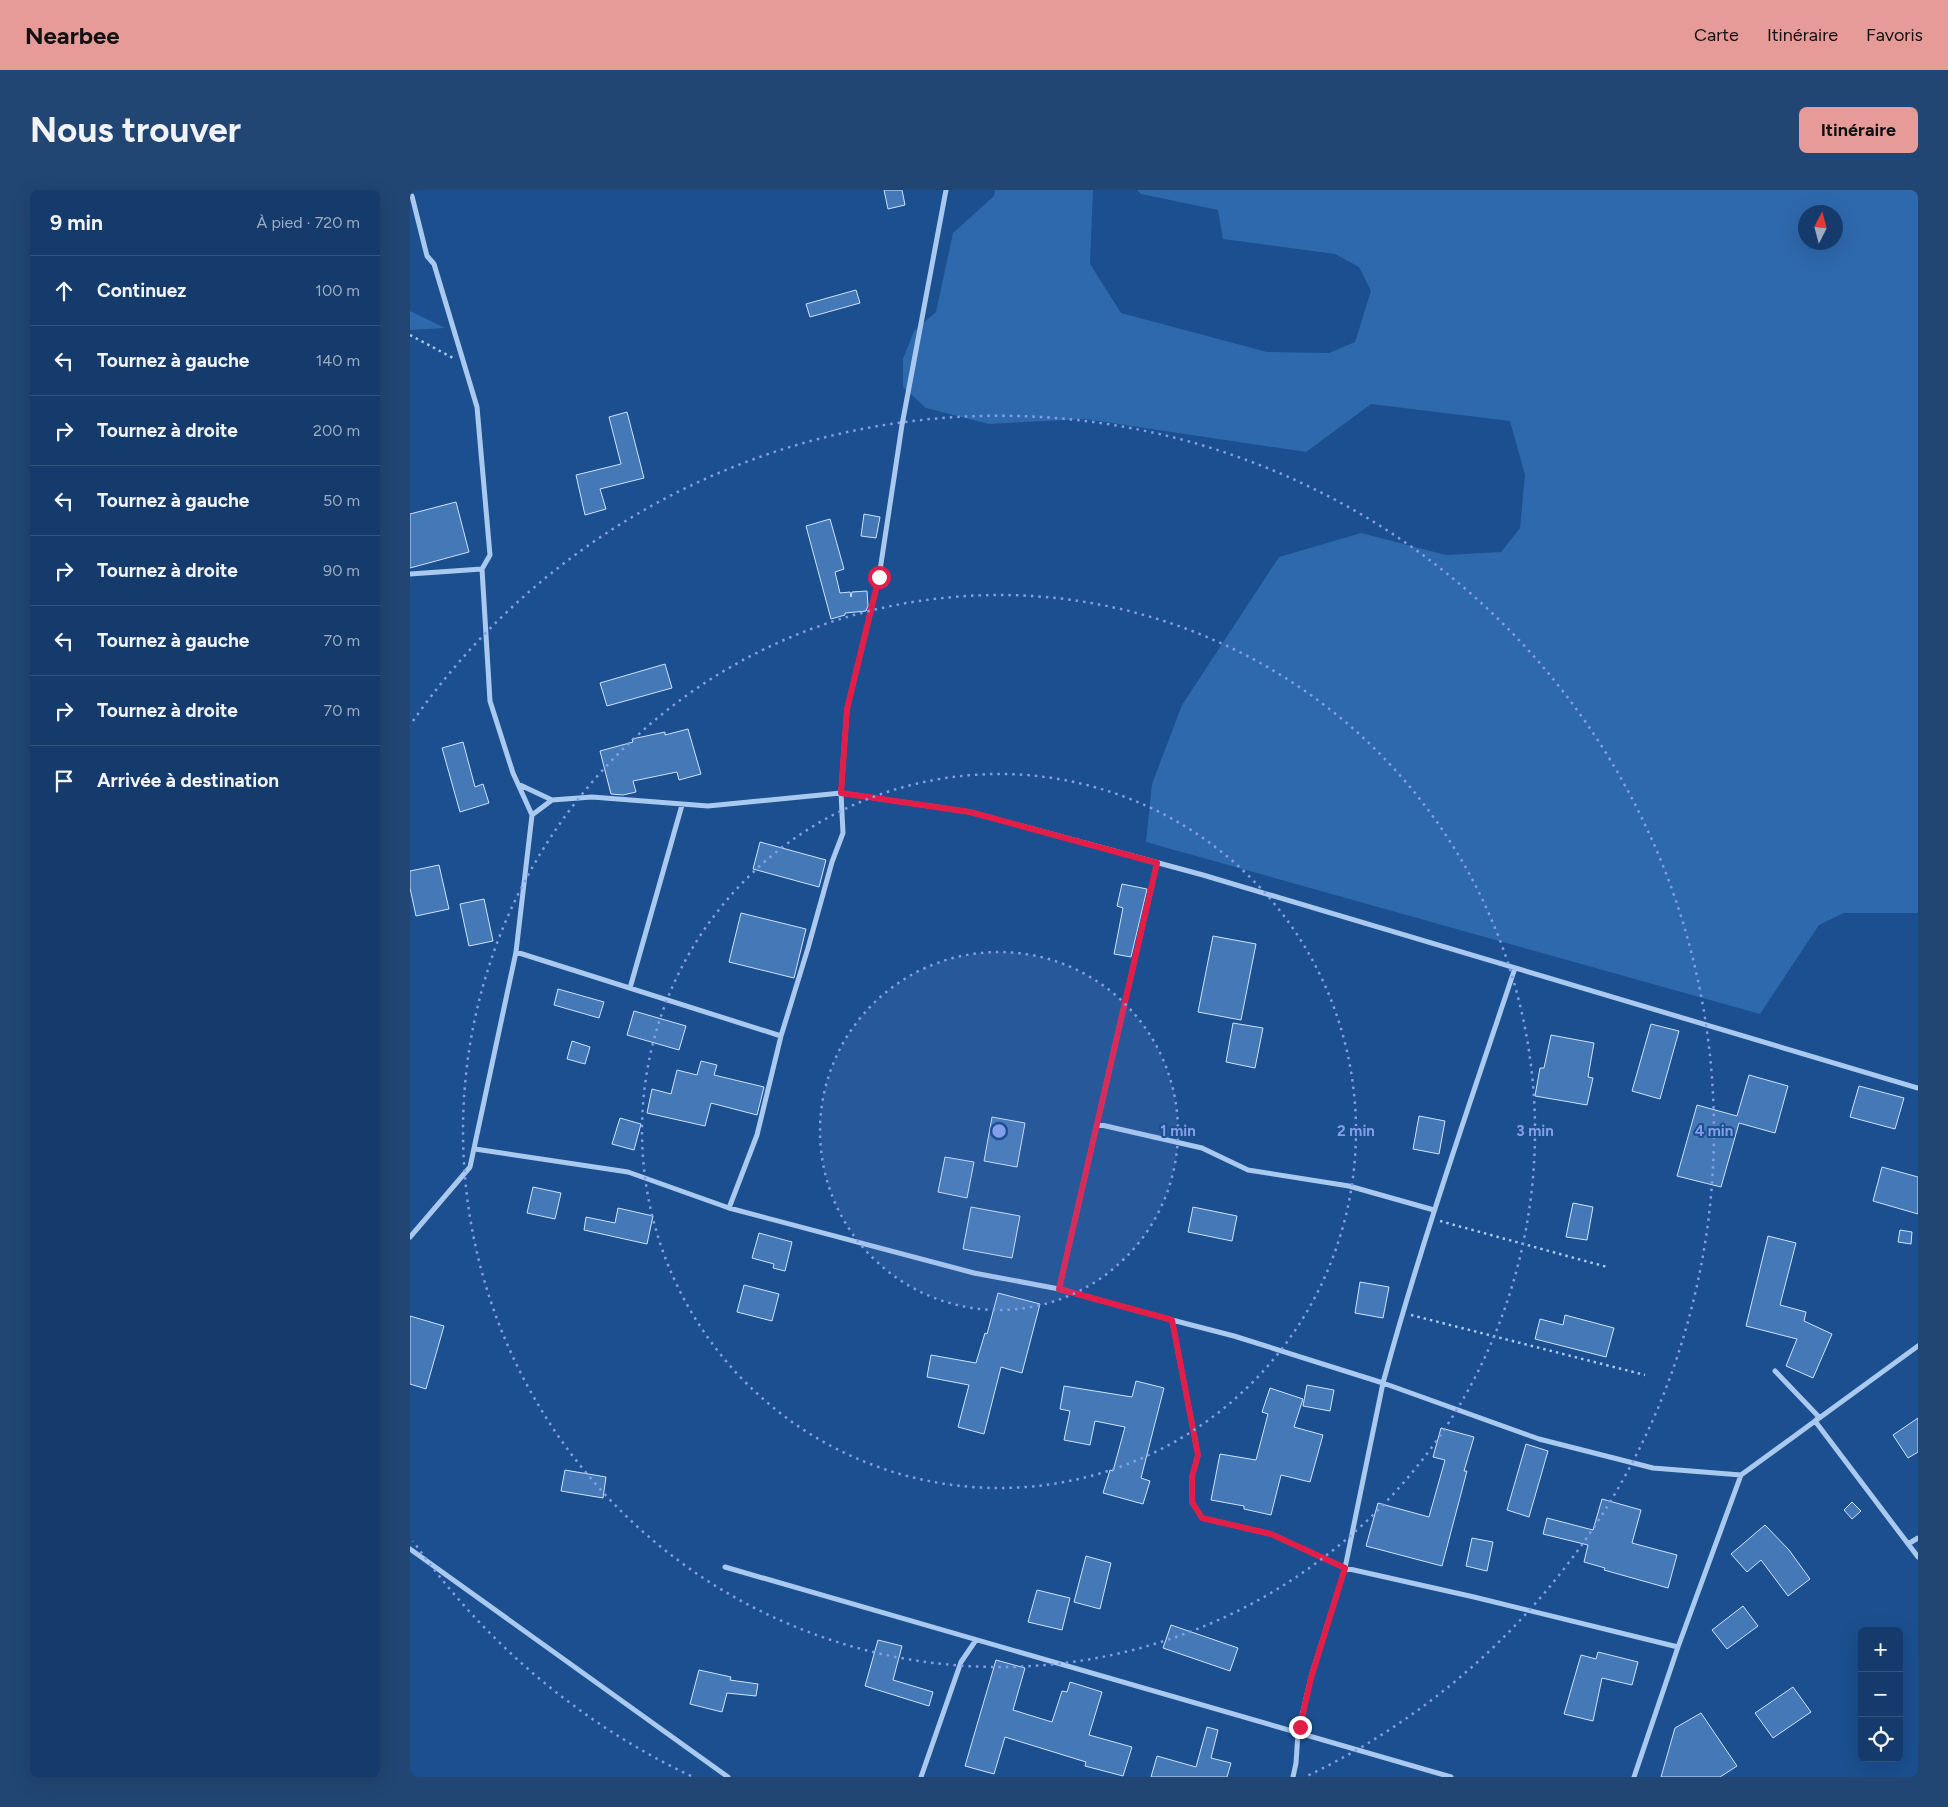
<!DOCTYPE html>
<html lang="fr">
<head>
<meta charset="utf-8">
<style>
  :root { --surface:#143b6b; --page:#214673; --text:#f1f3f6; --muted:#9dadc1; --line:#33557e; --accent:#e69b98 }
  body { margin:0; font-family:Figtree,sans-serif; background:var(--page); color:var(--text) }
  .controls { position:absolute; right:15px; bottom:15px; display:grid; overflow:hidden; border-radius:8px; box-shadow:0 5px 20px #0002 }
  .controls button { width:45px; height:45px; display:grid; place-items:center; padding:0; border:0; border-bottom:1px solid var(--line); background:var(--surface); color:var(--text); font:25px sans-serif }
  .compass { position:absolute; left:1388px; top:15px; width:45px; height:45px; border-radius:50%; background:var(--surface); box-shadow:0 5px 20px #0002; rotate:6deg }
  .stop { position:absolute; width:15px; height:15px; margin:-11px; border:4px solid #e11d48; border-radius:50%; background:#fff }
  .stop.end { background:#e11d48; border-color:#fff; box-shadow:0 1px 5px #0008 }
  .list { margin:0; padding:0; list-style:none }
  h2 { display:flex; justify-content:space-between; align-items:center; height:65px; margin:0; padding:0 20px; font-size:21px }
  h2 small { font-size:16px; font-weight:400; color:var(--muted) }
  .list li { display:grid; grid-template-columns:32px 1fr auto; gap:15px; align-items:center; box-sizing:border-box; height:70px; padding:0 20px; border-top:1px solid var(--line) }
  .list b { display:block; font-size:19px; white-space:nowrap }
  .list em { font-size:16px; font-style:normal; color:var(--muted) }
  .icon { flex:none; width:28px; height:28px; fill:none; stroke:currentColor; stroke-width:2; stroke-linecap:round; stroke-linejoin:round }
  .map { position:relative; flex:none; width:1508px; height:1587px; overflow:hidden; border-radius:8px }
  header { display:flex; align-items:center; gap:30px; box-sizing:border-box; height:70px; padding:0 25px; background:var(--accent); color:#111 }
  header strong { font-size:24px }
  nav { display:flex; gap:28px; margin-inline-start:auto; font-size:18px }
  .intro { display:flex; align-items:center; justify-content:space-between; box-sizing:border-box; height:120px; padding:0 30px }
  h1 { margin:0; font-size:35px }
  .button { padding:12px 22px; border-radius:8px; background:var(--accent); color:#111; font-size:18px; font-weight:700 }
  main { display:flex; gap:30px; padding:0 30px }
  aside { flex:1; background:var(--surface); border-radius:8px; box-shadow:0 5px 20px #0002 }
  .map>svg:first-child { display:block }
  .green { fill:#2e69ad; fill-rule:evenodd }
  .building { fill:#4478b7; stroke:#cfe3fa }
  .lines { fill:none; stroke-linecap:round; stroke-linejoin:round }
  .path { stroke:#a9c9ee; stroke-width:2.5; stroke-dasharray:2.5 4; stroke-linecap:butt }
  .street { stroke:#a9c9ee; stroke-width:5 }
  .route { stroke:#e11d48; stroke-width:6 }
  .ring { fill:none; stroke:#839eea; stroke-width:2.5; stroke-dasharray:2.5 5 }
  .centre { fill:#839eea; stroke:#1b4f8f; stroke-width:2.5 }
  .ring-label { font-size:15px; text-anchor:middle; font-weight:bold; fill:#839eea; stroke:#1b4f8f; stroke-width:4; stroke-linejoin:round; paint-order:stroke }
</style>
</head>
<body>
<header>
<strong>Nearbee</strong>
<nav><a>Carte</a><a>Itinéraire</a><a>Favoris</a></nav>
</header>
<div class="intro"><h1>Nous trouver</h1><a class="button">Itinéraire</a></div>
<main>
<aside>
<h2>9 min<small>À pied · 720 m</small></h2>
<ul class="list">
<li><svg class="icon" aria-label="ahead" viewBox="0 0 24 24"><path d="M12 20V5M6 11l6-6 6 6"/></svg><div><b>Continuez</b></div><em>100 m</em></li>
<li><svg class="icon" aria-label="left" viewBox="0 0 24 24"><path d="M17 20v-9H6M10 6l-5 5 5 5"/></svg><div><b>Tournez à gauche</b></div><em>140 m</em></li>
<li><svg class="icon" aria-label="right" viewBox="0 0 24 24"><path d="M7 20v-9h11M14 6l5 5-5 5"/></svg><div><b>Tournez à droite</b></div><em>200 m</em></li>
<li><svg class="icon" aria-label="left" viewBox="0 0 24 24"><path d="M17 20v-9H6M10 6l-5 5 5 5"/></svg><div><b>Tournez à gauche</b></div><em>50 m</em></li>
<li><svg class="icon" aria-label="right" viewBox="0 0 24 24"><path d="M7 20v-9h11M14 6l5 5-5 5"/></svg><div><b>Tournez à droite</b></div><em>90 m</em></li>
<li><svg class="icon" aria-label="left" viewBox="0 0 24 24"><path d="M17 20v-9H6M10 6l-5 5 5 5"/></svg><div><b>Tournez à gauche</b></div><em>70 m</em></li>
<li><svg class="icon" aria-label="right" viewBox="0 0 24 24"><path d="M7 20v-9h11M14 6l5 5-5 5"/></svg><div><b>Tournez à droite</b></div><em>70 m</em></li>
<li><svg class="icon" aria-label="arrive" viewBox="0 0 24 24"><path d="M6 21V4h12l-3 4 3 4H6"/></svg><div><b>Arrivée à destination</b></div></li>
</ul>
</aside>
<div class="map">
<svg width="1508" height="1587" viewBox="0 0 1508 1587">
  <rect width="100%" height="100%" fill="#1b4f8f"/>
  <path class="green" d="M585,0H683L680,74L711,123L857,162L919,163L945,152L961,101L949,77L925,64L813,49L808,20L731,4L727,0H1508V723H1434L1409,735L1350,824L736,652L742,594L772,515L869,367L951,343L1036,365L1091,362L1110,338L1115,285L1100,231L961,214L896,262L675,229L579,234L516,218L493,197V169L504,141L526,122L543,43L584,6ZM1396,22H1426V52H1396Z
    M0,121L35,138L0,140Z"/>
  <path class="building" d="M474,0H492L495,15L478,19Z
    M446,100L450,113L400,127L396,114Z
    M217,222L234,288L190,299L196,319L175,325L166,285L211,274L199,227Z
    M46,312L59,362L0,378V324Z
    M454,324L470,327L466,348L451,346Z
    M420,329L434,379L425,382L430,403L440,402L441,407L442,402L457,401L458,416L456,421L435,423V425L421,429L396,336Z
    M255,474L262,498L197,516L190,493Z
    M278,539L291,584L269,590L267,582L223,591L226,602L213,605L201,604L190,561L223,552L222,549L255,542V545Z
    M53,552L65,597L73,594L79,613L50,622L32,558Z
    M350,652L416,670L409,697L343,679Z
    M29,675L39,719L6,726L0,698V681Z
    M712,694L737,699L721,767L704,764L713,718L707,716Z
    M74,709L83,751L59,756L50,714Z
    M331,723L396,739L384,788L319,772Z
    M803,746L846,754L831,830L788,822Z
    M148,799L194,812L189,828L144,815Z
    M224,821L276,836L269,860L217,845Z
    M823,833L853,838L845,878L816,872Z
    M1241,834L1269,841L1250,909L1222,901Z
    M1141,845L1184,853L1178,887L1183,888L1177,915L1125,906L1130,878H1134Z
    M162,851L180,857L175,874L157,869Z
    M291,871L307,875L304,885L354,897L347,925L301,913L295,936L237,923L242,899L261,904L267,880L287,885Z
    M1339,885L1378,896L1365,943L1329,933L1311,997L1267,986L1287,915L1327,926Z
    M1449,896L1494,908L1485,939L1440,927Z
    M1009,926L1035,931L1029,964L1003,959Z
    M582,927L615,933L607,977L574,971Z
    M210,928L231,934L224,960L202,954Z
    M535,967L564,972L557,1008L528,1002Z
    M1472,977L1508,987V1024L1463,1011Z
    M123,997L151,1003L145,1029L117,1023Z
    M1163,1013L1183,1017L1177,1050L1156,1047Z
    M561,1017L610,1026L602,1068L553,1059Z
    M783,1017L827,1026L822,1051L778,1042Z
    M208,1018L243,1026L237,1054L174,1040L176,1027L205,1033Z
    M1490,1040L1502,1042L1501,1054L1488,1052Z
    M349,1043L382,1052L375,1081L363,1078L364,1074L342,1068Z
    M1358,1046L1386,1053L1370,1115L1396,1122L1394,1131L1422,1144L1403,1188L1376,1176L1387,1149L1336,1136Z
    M950,1092L979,1097L973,1128L945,1123Z
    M334,1095L369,1104L362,1131L327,1122Z
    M588,1103L630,1114L612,1183L591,1177L574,1244L548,1237L559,1195L517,1187L521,1165L566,1173L575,1143L577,1144Z
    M1155,1125L1204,1138L1196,1167L1125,1149L1130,1129L1153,1135Z
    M0,1126L34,1136L16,1199L0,1194Z
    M726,1191L754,1198L731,1288L740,1291L733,1314L693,1303L700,1280L703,1281L715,1237L685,1231L680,1255L654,1250L660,1221L650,1219L654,1196L722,1207Z
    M897,1195L924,1200L920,1221L893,1216Z
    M860,1198L893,1209L884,1237L913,1245L900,1292L871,1285L861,1325L834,1319V1316L801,1310L810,1264L846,1270L858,1224L852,1222Z
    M1508,1228V1262L1498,1268L1483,1245Z
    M1031,1238L1064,1247L1054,1281H1057L1032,1376L956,1356L968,1313L1019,1327L1035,1270L1023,1267Z
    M1116,1254L1138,1261L1119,1327L1097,1320Z
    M155,1280L196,1287L193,1308L151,1301Z
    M1192,1309L1231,1320L1222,1353L1267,1365L1258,1398L1194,1380L1195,1378L1174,1372L1178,1355L1133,1344L1137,1328L1183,1340Z
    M1442,1312L1451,1321L1442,1329L1434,1320Z
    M1355,1335L1379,1360L1400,1389L1378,1406L1351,1370L1337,1382L1321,1364Z
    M1062,1348L1083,1352L1077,1381L1056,1376Z
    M676,1366L701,1373L690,1419L664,1412Z
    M627,1400L660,1408L652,1440L618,1432Z
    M1333,1416L1348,1436L1317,1459L1302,1440Z
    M761,1435L828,1458L820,1481L753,1458Z
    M468,1450L492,1456L483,1490L523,1502L519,1516L455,1496Z
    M1188,1462L1228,1472L1222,1495L1192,1488L1183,1531L1154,1524L1171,1465L1186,1469Z
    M586,1470L615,1478L603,1520L642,1532L652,1501L657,1502L660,1492L692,1502L679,1545L722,1557L713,1586L675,1576L676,1572L595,1547L584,1584L555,1576Z
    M289,1480L321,1487L320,1490L348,1494L346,1506L317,1503L312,1522L280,1514Z
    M1383,1497L1401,1522L1363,1548L1345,1523Z
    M1291,1523L1327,1576L1310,1587H1251L1265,1538Z
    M797,1537L808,1540L801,1568L821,1573L817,1587H741L747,1566L786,1577Z"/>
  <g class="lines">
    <path class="path" d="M0,145L43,168
      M1030,1031L1197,1077
      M1001,1125L1235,1185"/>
    <path class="street" d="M2,6L17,66L24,74L67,217L80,365L72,379L80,511L103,583L122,625
      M0,384L72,379
      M108,594L142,610
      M106,762L371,846
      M220,798L272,615
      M687,934L792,958L838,980L939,996L1024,1020
      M65,959L218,982L319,1018L564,1083L649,1099L762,1130L788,1265L782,1287V1312L792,1328L861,1344L935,1378L1064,1407L1268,1457
      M319,1018L347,945L371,846L398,758L422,672L433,643L431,603L437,519L469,387L492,235L536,0
      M0,1047L60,977L106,762L122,625L142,610L182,607L298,616L431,603L560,622L793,685L1508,898
      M649,1099L747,673
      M762,1130L824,1146L973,1193C1011,1053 1059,916 1105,778
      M1365,1181L1409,1227L1405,1231L1508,1367
      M1498,1354L1508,1348
      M0,1359L318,1587
      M315,1377L1041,1587
      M511,1587L551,1472L566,1450
      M883,1587L886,1573L888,1543L901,1487L935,1378L973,1193L1129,1249L1243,1278L1331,1285
      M1224,1587L1268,1457L1331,1285L1508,1156"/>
  </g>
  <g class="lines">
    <path class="route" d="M469,387L437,519L431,603L560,622L747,673L649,1099L762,1130L788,1265L782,1287V1312L792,1328L861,1344L935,1378L901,1488L890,1537"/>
  </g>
  <circle cx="589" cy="941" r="179" fill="#839eea" fill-opacity=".12"/>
  <g class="ring">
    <circle cx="589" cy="941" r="179"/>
    <circle cx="589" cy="941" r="357"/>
    <circle cx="589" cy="941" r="536"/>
    <path d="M281 1586A715 715 0 0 1 3 1351M3 531A715 715 0 1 1 897 1586"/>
  </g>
  <circle cx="589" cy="941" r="8" class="centre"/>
  <g class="ring-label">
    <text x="768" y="946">1 min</text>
    <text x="946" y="946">2 min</text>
    <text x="1125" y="946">3 min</text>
    <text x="1304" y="946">4 min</text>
  </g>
</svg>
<div class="controls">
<button>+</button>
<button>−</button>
<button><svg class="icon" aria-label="locate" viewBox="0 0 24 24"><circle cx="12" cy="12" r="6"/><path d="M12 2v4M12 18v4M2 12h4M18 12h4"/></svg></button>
</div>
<svg class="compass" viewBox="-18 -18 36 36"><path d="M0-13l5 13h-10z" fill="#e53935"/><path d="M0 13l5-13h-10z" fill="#9dadc1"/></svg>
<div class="stop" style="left:469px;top:387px"></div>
<div class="stop end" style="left:890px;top:1537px"></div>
</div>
</main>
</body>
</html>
